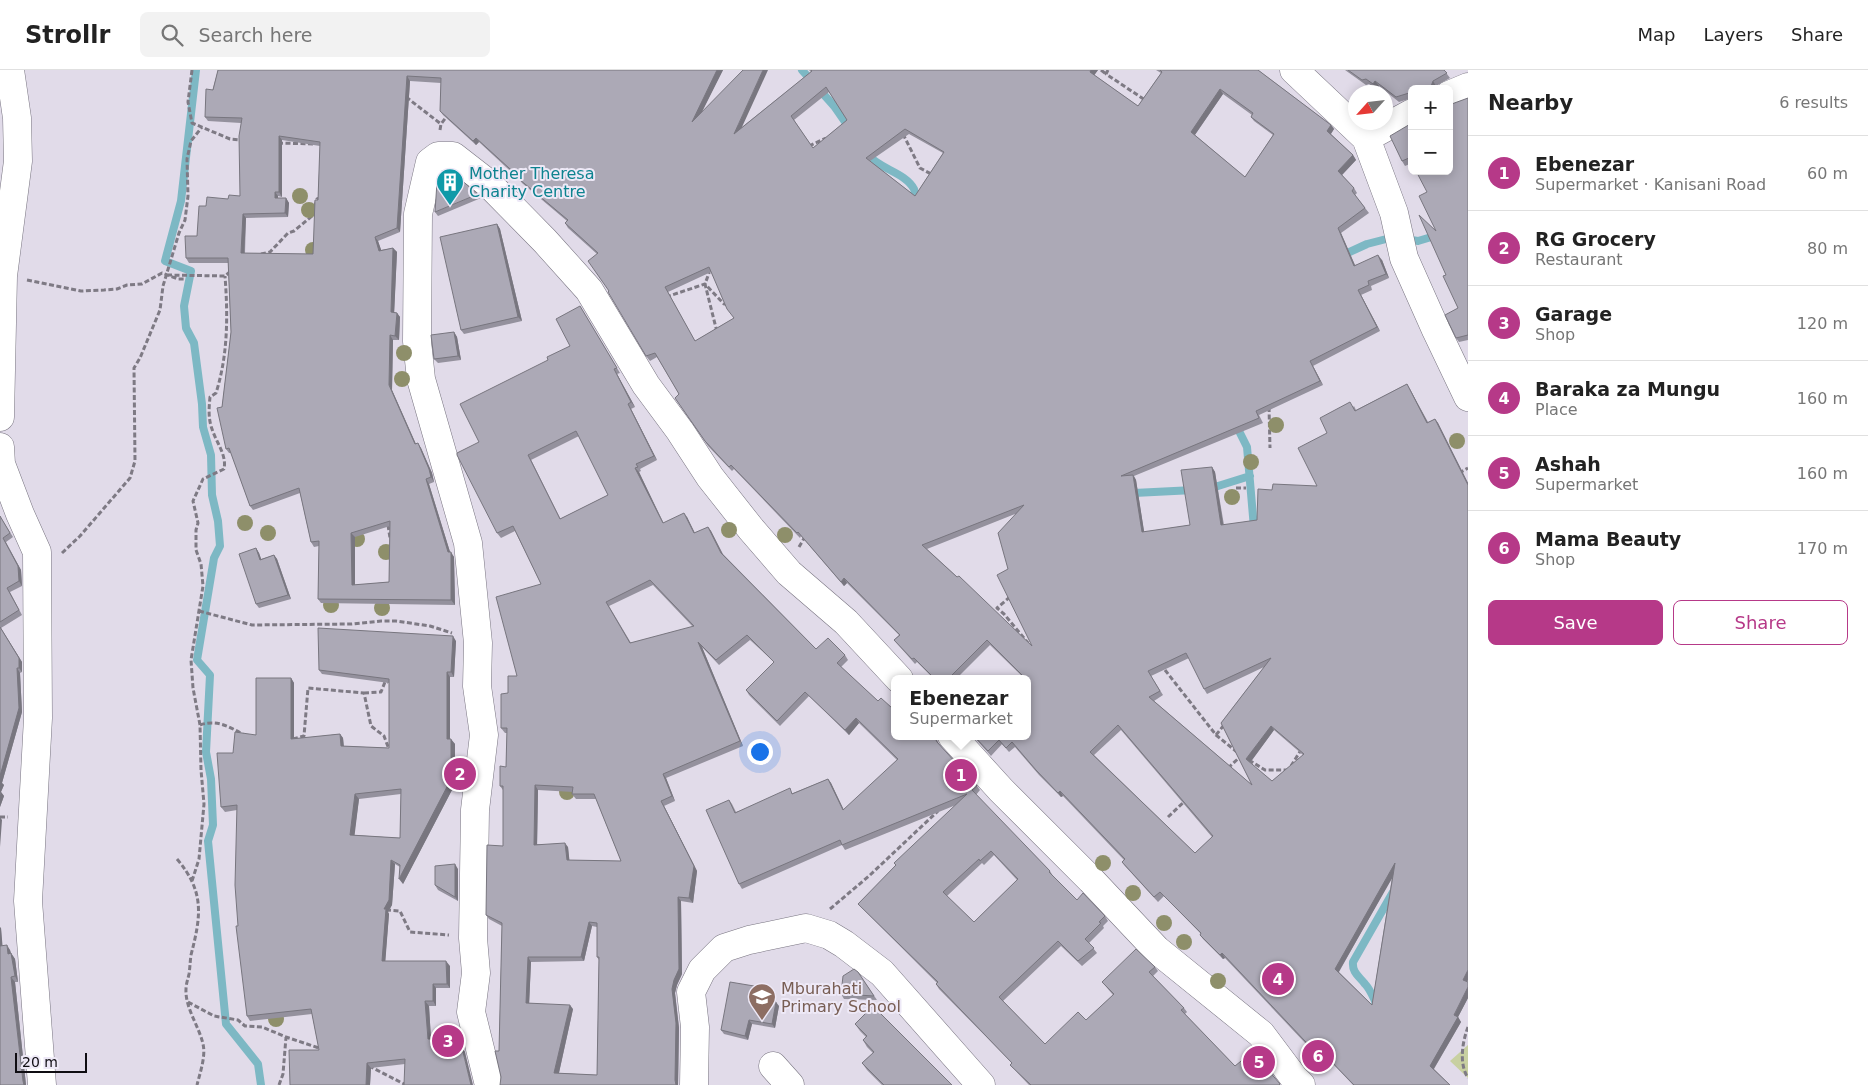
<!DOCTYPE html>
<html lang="en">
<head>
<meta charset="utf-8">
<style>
  :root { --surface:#fff; --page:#f2f2f2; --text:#222; --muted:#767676; --line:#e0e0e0; --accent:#b63988 }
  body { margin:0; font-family:"DejaVu Sans",sans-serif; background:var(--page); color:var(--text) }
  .controls { position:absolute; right:15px; top:15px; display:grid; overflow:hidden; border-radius:8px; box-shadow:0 2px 12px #0003 }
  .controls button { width:45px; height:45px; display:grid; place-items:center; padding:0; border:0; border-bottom:1px solid var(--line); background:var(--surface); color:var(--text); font:25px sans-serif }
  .compass { position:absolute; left:1348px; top:15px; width:45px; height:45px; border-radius:50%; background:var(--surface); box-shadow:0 2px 12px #0003; rotate:243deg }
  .scale { position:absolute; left:15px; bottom:12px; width:72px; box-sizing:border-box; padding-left:5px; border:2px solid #0f0d12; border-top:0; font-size:14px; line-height:18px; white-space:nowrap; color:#0f0d12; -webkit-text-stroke:4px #eee9f7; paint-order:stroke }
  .you { position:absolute; left:759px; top:681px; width:18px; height:18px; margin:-12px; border:4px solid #fff; border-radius:50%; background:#1a73e8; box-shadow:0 0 0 8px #1a73e833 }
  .badge { display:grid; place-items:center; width:32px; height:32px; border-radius:50%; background:var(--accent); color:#fff; font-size:16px; font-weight:700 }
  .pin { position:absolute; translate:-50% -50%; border:2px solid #fff; box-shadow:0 1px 5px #0006 }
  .popup { position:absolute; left:891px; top:605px; width:140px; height:65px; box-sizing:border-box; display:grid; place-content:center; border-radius:8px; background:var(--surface); filter:drop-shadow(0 1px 4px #0005); font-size:16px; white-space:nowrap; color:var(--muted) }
  .popup b { font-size:19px; color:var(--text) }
  .popup::after { content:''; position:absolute; left:50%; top:100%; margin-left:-10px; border:10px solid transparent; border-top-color:var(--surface) }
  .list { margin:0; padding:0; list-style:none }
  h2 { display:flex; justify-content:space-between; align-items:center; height:65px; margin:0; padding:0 20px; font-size:21px }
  h2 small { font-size:16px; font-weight:400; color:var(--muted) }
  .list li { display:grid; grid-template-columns:32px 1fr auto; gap:15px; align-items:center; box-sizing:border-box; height:75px; padding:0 20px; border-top:1px solid var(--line) }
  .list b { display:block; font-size:19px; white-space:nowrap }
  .list p { margin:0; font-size:16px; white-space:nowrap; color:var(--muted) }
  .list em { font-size:16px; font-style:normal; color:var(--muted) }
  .actions { display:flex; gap:10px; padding:15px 20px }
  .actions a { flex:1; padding:11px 0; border:1px solid var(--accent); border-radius:8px; text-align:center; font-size:18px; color:var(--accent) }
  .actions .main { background:var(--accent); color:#fff }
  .icon { flex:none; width:28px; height:28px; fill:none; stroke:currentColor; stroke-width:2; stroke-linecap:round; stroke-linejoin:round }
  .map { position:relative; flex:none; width:1468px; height:1015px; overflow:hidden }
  header { display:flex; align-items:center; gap:30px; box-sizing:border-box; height:70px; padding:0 25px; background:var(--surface); border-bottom:1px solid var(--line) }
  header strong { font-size:24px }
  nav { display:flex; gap:28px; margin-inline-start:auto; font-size:18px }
  .search { width:350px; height:45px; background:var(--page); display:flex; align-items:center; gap:12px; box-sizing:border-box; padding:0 18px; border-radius:8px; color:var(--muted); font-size:19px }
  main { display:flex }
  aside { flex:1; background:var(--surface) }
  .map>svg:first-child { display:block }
  .green { fill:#c8d0a1 }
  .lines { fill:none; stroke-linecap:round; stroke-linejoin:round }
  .stream { stroke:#7db8c4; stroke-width:8 }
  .minor-casing { stroke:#787480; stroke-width:29 }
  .path { stroke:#7e7a84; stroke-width:3; stroke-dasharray:5 2.5; stroke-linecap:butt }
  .minor { stroke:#fff; stroke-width:28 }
  .tree { fill:#8e8f6a }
  .wall { fill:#94919d; fill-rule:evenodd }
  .shaded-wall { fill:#78767f }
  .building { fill:#aca9b6; stroke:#78767f; fill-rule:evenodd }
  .labels { text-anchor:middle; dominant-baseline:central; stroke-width:4; stroke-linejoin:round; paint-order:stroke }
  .culture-label { font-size:16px; fill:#0d838f; stroke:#eee9f7; text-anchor:start }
  .education-label { font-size:16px; fill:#785e54; stroke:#eee9f7; text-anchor:start }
</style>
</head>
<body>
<header>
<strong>Strollr</strong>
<div class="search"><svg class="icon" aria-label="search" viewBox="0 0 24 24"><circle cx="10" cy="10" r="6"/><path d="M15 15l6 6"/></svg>Search here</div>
<nav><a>Map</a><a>Layers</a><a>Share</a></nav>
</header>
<main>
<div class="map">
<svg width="1468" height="1015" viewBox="0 0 1468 1015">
  <rect width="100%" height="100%" fill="#e1dbe9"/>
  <path class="green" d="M1468,975V1008L1450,991Z"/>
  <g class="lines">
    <path class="stream" d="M196,0L181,131L165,191L191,201L184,236L186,258L194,273L202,334L203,357L211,385L212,425L218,451L220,476L214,488L197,590L210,605L206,682L211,709L213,755L208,771L226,954L258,994L261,1015
      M802,0L834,36L850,59
      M866,83C878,99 905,102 914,119C915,122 915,128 916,131L918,133
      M1405,169L1418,171L1438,165
      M1341,186L1367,174L1394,167
      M1235,353L1247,377L1254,458
      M1208,418L1218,416L1250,406
      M1130,427L1134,423L1194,420
      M1374,937L1376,933C1373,927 1370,919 1365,914C1359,906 1352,903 1353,892L1393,822
      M1313,997L1322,992L1333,982"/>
    <g class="minor-casing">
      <path id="minor" d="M1294,0L1366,68L1394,143L1404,188L1436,260L1468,327
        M1449,25L1468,17
        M1366,68L1412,43
        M0,347L3,206L18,91L17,48L10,0
        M0,377L1,394L20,444L37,482L38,648L28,831L42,1015
        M952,666L1001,720L1091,810L1157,880L1261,964L1294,1008L1301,1015
        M773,996L790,1015
        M489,1015L471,942L476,903L473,868L475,740L484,665L477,616L478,573L468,473L421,309L417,271L418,144L430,92L438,86H453L489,114L545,171L589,220L646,315L680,361L710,407L751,459L789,503L846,552L899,609
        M694,1015L695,957L691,922L702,900L724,878L749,870L806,858L829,865L844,874L882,903L981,1015"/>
    </g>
    <path class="path" d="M192,0L188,32L192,53L230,69L242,70
      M1101,0L1106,4
      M1108,0L1106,4L1145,30
      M406,27L441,54
      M440,60L441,54L447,46
      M903,64L920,98L933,105
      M278,73L314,74
      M809,76L826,68
      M261,184L270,182L288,163L294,161L312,146L317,129L322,127
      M708,199L709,203L705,214L717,262
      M167,205L225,206L231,201
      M27,210L81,221L104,220L117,219L127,215L142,214L162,203L178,209H185
      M666,227L705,214L724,234H729
      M1269,337L1270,378
      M1459,403L1468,398
      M1236,418H1246
      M388,455L390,468
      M799,477L806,465
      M62,483L80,466L130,408L135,391L134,298L140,288L160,240L163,216L179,163L185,150L188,126L187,89L191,71L202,57
      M1010,527L997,538L1004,544L1028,573
      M199,541L252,555L352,554L381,551H396L430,556L452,563
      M1165,600L1216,665L1237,682
      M364,623L381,622L385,612H388
      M200,655C217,649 230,657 244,665
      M1216,665L1224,655
      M293,669L304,666L308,618L364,623L371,656L384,666L390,682
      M1249,690L1265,700H1287
      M1291,696L1301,680
      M1228,698L1241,686
      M0,747H8
      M1168,747L1186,730
      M177,789C205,822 201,846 191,885C190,892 190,898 189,904C188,909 186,914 186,919C185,938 199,956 203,974C206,986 200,1003 197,1015
      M192,811L199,789L204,734L201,700L200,655L193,618L191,590L203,516L201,494L196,480V460L198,453L193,431L203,409L224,399C227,385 216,372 212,359C208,348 209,338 210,327L216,323C228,285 228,246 225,206
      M830,839L869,806L938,741
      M386,840L400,841L410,862L449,865
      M188,932L214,946L238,950L245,956L262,957L286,967L322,979
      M1468,957C1462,973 1459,994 1468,1008
      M369,996L406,1015
      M279,1015L283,1004L286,967"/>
    <use href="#minor" class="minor"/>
  </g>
  <g class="tree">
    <circle cx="300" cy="126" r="8"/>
    <circle cx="309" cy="140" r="8"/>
    <circle cx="313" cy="180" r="8"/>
    <circle cx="404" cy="283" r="8"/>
    <circle cx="402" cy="309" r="8"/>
    <circle cx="1276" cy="355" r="8"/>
    <circle cx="1457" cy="371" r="8"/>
    <circle cx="1251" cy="392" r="8"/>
    <circle cx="1232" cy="427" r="8"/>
    <circle cx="245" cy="453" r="8"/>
    <circle cx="729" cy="460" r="8"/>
    <circle cx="268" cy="463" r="8"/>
    <circle cx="785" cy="465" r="8"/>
    <circle cx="357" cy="469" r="8"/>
    <circle cx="386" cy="482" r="8"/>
    <circle cx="331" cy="535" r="8"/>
    <circle cx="382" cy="538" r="8"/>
    <circle cx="567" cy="722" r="8"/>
    <circle cx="1103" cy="793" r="8"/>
    <circle cx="1133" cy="823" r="8"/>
    <circle cx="1164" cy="853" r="8"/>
    <circle cx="1184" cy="872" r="8"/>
    <circle cx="1218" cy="911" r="8"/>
    <circle cx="276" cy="949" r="8"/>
  </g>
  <path class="wall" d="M218,0H723L702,41L742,57L811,2L809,0H1098L1094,5L1138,36L1161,3L1156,0H1258L1331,55L1334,59L1331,64L1353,85L1356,90L1342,105L1354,118L1357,123L1355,125L1369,143L1341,163L1355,195L1382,190L1389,208L1371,216L1372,220L1361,225L1380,261L1313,296L1323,315L1259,345L1263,353L1134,406L1136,410L1144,462L1190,455L1212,397L1215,402L1224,455L1257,450L1272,420L1317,416L1327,363L1354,336L1356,340L1407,314L1428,352L1435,349L1438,353L1468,413V910L1467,912H1468V928L1458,947L1461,952L1434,999L1450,1015H1353L1325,985L1321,989L1307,975L1225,888L1223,889L1203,869L1200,865L1201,864L1164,826L1158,832L1125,796L1122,792L1124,790L1063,726L1061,727L1039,705L1015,677L1009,682L1002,674L991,686L973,666H1027L1024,608L990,575L956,609H934L917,592L915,594L894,570L899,565L847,513L844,516L801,466L800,468L734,399L732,401L708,376L675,328L679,324L657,287L650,291L646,286L609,221L597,184L568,158L565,153L567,151L522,113L519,109L479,72L476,75L443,45L440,41L441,13L410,11L400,162L378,171L381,180L393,178L397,182L394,242L397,243L400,247L399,270H393L392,320L416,374L421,378L432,403L434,412L429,414L450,482L454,487L455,535L321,533L318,529L319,476L314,477L311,472L300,423L253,440L250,436L231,383H229L226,379L222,337L231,262L228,193H189L186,188L197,166L206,136L240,126L241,53L208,51L205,47ZM829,22L847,50L813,78L794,50ZM1223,24L1252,45L1251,47L1254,51L1273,65L1245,107L1195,65ZM909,64L943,83L915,126L870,91ZM282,70L320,76L318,130L313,184L245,183L246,148L288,147L289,133L286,128H278V126L282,127ZM711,202L734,248L695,271L668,222ZM1015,444L1008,499L1032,576L927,479ZM390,456L389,512L355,515V467ZM1189,588L1204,619L1207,624L1264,597L1221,653L1252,715L1154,631L1163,625L1151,606ZM1121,660L1212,767L1195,783L1094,685ZM1274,660L1303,685L1272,711L1250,693ZM1392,807L1372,935L1339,902Z
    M1345,0H1444L1450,8L1436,16L1435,19H1412V28L1399,32L1379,16L1376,19L1369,14L1366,15Z
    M1468,28V270L1459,272L1456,268L1458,238L1446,205L1427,122L1452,35Z
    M1412,53V93L1405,96L1402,91Z
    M478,124L481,128L438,146L435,142Z
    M497,154L500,159L522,251L464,264L461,260Z
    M580,236L620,303L617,304L635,337L631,339L657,390L640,399L641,401L639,402L663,453L687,447L695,463L708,457L711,461L723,484L816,579L845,585L848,590L841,597L878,631L892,638L937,670L939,674L977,716L980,720L976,725L1050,801L1053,806L1077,830L1105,846L1108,851L1103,856L1104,858L1089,873L1097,883L1082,896L1061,876L1003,931L1045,974L1086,950L1113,925L1102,912L1155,897L1158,901L1153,906L1184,938L1187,942L1185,944L1235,996L1257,987L1280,1015H1029L1014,999L1010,995L1012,993L939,919L936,914L937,913L858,834L956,735L845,780L842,775L742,819L739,814L729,730L732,734L736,742L793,723L828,709L831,713L844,740L897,690L859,653L849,665L809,626L780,656L749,625L746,620L774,592L750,570L719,595L702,577L743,676L666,708L675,731L664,736L697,801L693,833L681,831L682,904L677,915L675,923L679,958L678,1015L501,1014L499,981L502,856L489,849L486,845L503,776V720L500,716L506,697L507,663H505L501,658L508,623L517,606L541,514L515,461L501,468L497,463L479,372L548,290L570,276ZM579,366L608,425L560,449L531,390ZM653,515L693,557L631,573L609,536ZM538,720L573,722L572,724L576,729H596L621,791L569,790L568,777L537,774ZM994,785L1017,810L974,852L947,826L982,793L984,795ZM592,856L597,857V887L599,890L597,1005L559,1003L573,939L529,933L531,892L584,891Z
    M454,262L457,267L461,290L438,293L434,289Z
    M0,446L13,467L6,472L21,500L22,516L10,522L22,545L1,558L22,592V602L20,603L22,642L2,713L4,715L1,722L4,726L0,737Z
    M256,478L259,483L261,489L274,485L277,489L291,529L259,538L256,534Z
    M456,571L454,607H450V669L455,674V688L463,693L462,712H453V718L403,814L400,797L395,794L392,835L388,842L389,844L385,891L450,896V918H436V936H429L431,969L434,973V975L462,978L465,982L405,994L371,998L370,1015H290L319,980L312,944L250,951L247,946L238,856L237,740L225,742L221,737L233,683L256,665L291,608L294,613V669L340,664L343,668L344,676L389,678V613L322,604L319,600ZM401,724L400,768L354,765L359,729Z
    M458,799V831L438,820L435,815Z
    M1,858L2,876L10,880L11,883L15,889L18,912H15L26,1015H0Z
    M858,902L877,930L844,929L841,924Z
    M757,920L756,928L779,936L775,958L752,954L748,970L724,964L721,960Z
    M855,954L952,1015H882L867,1000L862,993L873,983L867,977L863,970L866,967L860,961Z"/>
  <path class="shaded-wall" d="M717,0H723L695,56L692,52Z
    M763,0H768L737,68L734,64Z
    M1091,0H1098L1093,7L1090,2Z
    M407,6L410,11L400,162L397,158Z
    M1375,11L1379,16L1376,19L1373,14Z
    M1433,11L1436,16L1435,19H1430Z
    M1220,19L1223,24L1194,66L1191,62Z
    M1331,55L1334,59L1330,65L1327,61Z
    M279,66L282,70V127L279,122Z
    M476,68L479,72L476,75L473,71Z
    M1353,85L1356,90L1341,106L1338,101Z
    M275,122L278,126V132L275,128Z
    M286,128L289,133L288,147L285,143Z
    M243,144L246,148L244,187L241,183Z
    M497,154L500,159L522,251L518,247Z
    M1338,158L1341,163L1357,200L1354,196Z
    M375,167L378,171L383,185L379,181Z
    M393,178L397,182L394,247L391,242Z
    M1378,185L1382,190L1389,208L1386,204Z
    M1358,220L1361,225L1380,261L1377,257Z
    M397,243L400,247L399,270L395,266Z
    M454,262L457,267L461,290L458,286Z
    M390,265L393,270L392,320L418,379L415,374L389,315Z
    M1310,291L1313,296L1323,315L1320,311Z
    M614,299L617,304L635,337L631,332Z
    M1407,314L1410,319L1430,357L1427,353Z
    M628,334L631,339L657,390L654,386Z
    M1435,349L1438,353L1468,413V415Z
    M418,373L421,378L432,403L434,412L431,407Z
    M528,385L531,390L563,454L560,449Z
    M1212,397L1215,402L1224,460L1221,455Z
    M635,398L639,402L666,458L663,453Z
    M1133,405L1136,410L1145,467L1142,462Z
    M426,409L429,414L451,485V482L454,487L455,535L451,530L448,482Z
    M684,443L687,447L697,468L694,463Z
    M708,457L711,461L724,487L721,483Z
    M351,463L355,467V520L352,515Z
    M3,468L21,500L22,516L19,511Z
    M256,478L259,483L263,494L260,490Z
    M274,485L277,489L291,529L288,525Z
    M844,508L847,513L844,516L841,512Z
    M0,557L22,592V602L19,598Z
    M453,566L456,571L454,607L451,602Z
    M698,572L702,577L743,676L740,671Z
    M17,598L20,603L22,642L2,713L4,715L0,724V706Z
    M447,602L450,607V674L447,669Z
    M291,608L294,613V674L291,669Z
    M856,648L859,653L849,665L845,660Z
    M1271,656L1274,660L1249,694L1246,689Z
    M340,664L343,668L344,681L341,676Z
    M451,669L455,674V693L451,688Z
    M460,688L463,693L462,712L459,708Z
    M663,704L666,708L675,731L672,726Z
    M449,707L453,712V718L403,814L399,809Z
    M828,709L831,713L846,745L843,740Z
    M535,715L538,720L537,779L534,775Z
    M1060,721L1063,726L1061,727L1058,723Z
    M1,722L4,726L0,737V725Z
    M355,724L359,729L354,770L350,765Z
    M661,731L664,736L697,801L693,833L689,828Z
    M0,747L2,750L0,777Z
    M565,773L568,777L570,795L567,790Z
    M391,790L395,794L392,835L388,842L389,844L385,896L382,891L384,839Z
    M1395,793L1398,798L1338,903L1335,899Z
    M455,794L458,799V831L455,827Z
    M678,827L681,831L682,904L677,915L675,923L679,958L678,1015H676L675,1010L672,919Z
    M589,852L592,856L584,891L581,887Z
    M0,857L1,858L3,881L0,878Z
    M7,875L10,880L12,889L8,884Z
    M11,883L15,889L18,912L15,906Z
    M1222,883L1225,888L1223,889L1220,885Z
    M528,887L531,892L529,937L526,933Z
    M446,891L450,896V918L447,914Z
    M1468,900V910L1466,914L1463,910Z
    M11,907L15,912L26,1015H24L23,1011Z
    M433,914L436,918V936L433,931Z
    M754,916L757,920L755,931L752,927Z
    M1468,917V928L1458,947L1461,952L1433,1000L1430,996Z
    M425,931L429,936L431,969L434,973V979L431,975L428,969Z
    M776,932L779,936L775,958L772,954Z
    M570,935L573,939L558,1007L554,1003Z
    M749,950L752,954L748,970L745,966Z
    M462,978L465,982L473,1015H471Z
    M367,993L371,998L370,1015H366Z"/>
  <path class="building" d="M218,0H717L692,52L743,0H763L734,64L812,1L811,0H1091L1090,2L1138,36L1162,2L1160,0H1258L1331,55L1327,61L1353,85L1338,101L1354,118L1352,121L1365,138L1338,158L1354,196L1378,185L1386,204L1368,211L1369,215L1358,220L1377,257L1310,291L1320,311L1256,341L1259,348L1121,406L1133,405L1142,462L1190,455L1181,400L1212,397L1221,455L1257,450L1258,419L1272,420L1273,414L1317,416L1298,378L1327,363L1320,348L1350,332L1355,341L1407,314L1427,353L1435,349L1468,415V900L1463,910L1468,912V917L1454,945L1458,947L1430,996L1450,1015H1354L1321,981L1318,984L1304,970L1222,883L1220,885L1200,865L1201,863L1160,822L1154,827L1122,792L1125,789L1060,721L1058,723L1036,700L1012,672L1006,678L999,670L988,681L974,666H1027V609H1023L1024,607L987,570L948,609H935L914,588L912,589L894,570L900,565L844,508L841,512L798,462L797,463L731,395L729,397L705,371L675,328L679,324L655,283L646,286L608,222L609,221L588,191L598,183L565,153L568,150L519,109L520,108L476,68L473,71L440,41L441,8L407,6L397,158L375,167L379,181L393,178L391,242L397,243L395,266L390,265L389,315L415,374L418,373L429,399L431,407L426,409L448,482H451V530L318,529L319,471L311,472L299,418L250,436L229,378L226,379L217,338L222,337L231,262L228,188H186L185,166H197L199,136H206L207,127L228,129L229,125L240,126L239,66L242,48L205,47L206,19L213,20ZM826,17L847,50L813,78L791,46ZM1220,19L1253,43L1251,47L1274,64L1245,107L1191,62ZM905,59L944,82L915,126L866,88ZM279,66L320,72L318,130H315L313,184L241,183L243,144L285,143L286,128H275V122H279ZM709,197L727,239L734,248L695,271L665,217ZM1024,435L998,463L1008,499L997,505L1032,576L959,506L957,507L922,475ZM390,451L389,512L352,515L351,463ZM1186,583L1204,619L1271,588L1221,653L1252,715L1149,627L1160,621L1148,601ZM1118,655L1213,766L1195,783L1090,682ZM1271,656L1304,684L1272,711L1246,689ZM1395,793L1372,935L1335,899Z
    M1348,0H1444L1447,3L1433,11L1430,19H1412V23H1409L1396,27L1375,11L1373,14L1366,9L1362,10Z
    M1468,28V265L1456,268L1445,245L1458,238L1443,206L1446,205L1419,145L1436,161L1419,126L1427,122L1416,101H1449V35Z
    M1412,53V93L1409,88L1402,91L1390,66Z
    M454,104L478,124L435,142L437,112Z
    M497,154L518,247L461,260L440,167Z
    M580,236L617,298L614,299L631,332L628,334L654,386L636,394L638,397L635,398L663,453L684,443L694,463L708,457L721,483L816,579L828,568L845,585L837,593L878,631L881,628L892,638L895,635V666H934L937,672L977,716L972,720L1050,801L1049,802L1077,830L1083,823L1105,846L1099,852L1101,853L1085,869L1094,878L1078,891L1058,871L999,927L1045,974L1078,942L1086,950L1114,924L1102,912L1136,879L1155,897L1149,902L1184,938L1181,940L1235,996L1252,982L1257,987L1280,1014L1279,1015H1031L1010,995L1012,993L936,914L938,912L858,834L896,795L894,793L967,724L842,775L840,770L739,814L706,740L729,730L735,743L790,718L792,724L828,709L843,740L898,689L856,648L845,660L805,622L777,651L746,620L774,592L747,565L716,590L698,572L740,671L663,704L672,726L661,731L694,796L689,828L678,827L679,899L674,910L672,919L676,953L675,1010L676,1015H500L501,1007L495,981H499L502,853L486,845L487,775L503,776V716H500V696L506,697L507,658H501V624L508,623V606H517L496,527L541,514L513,456L497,463L457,385V383L479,372L460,334L548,290L547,287L570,276L556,249ZM576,361L608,425L560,449L528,385ZM650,510L694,556L630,573L606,532ZM535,715L573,717L572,724H594L621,791L567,790L565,773L534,775ZM991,781L1018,809L974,852L943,822L979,789L980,791ZM589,852L597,853V887H599L597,1005L554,1003L570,935L526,933L528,887H581Z
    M454,262L458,286L434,289L431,265Z
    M0,446L10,463L3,468L18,496L19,511L7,518L19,540L0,552Z
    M256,478L260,490L274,485L288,525L256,534L239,484Z
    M0,557L19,588V598H17L19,638L0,706Z
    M318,558L453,566L451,602H447V669H451V688H460L459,708L449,707V713L399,809L400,795L391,790L389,830L384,839H386L382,891H446L447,914H433V931H425L428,969H431V975L462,978L471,1015H404L405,989L367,993L366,1015H290L289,980H319L311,939L247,946L236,856H238L235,815L237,735L221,737L217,683H233L235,662L256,665V608H291V669L340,664L341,676L389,678V609L319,600ZM401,719L400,768L350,765L355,724Z
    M455,794V827L435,815V796Z
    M7,875L8,884L11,883L15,906L11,907L23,1011L24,1015H0V876Z
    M854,899L858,902L874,926L841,924L843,906Z
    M730,912L754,916L752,927L776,932L772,954L749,950L745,966L721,960Z
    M873,936L952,1015H884L862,993L874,982L863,970L867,966L855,954Z"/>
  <defs>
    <g id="building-pin" transform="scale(1.4375)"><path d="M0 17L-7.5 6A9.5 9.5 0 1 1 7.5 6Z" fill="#0f9aa8" stroke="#eee9f7"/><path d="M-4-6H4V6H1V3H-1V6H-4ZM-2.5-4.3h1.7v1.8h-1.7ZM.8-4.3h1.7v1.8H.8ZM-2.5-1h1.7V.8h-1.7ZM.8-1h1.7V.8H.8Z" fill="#fff"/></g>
    <g id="school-pin" transform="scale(1.4375)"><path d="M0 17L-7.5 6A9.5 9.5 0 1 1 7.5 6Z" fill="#8d6e63" stroke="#eee9f7"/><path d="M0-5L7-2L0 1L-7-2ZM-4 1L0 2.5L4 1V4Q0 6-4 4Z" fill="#fff"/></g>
  </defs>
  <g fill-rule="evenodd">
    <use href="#building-pin" x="450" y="112"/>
    <use href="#school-pin" x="762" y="927"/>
  </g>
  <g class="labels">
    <g class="culture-label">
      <text x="469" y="103">Mother Theresa<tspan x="469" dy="18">Charity Centre</tspan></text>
    </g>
    <g class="education-label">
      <text x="781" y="918">Mburahati<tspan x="781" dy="18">Primary School</tspan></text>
    </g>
  </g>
</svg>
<div class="controls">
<button>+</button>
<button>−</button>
</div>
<svg class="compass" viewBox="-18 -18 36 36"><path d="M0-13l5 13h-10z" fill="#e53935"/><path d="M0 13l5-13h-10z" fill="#767676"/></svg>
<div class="scale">20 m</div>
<div class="you"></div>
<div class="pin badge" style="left:961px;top:705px">1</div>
<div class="popup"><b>Ebenezar</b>Supermarket</div>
<div class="pin badge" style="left:460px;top:704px">2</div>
<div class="pin badge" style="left:448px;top:971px">3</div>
<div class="pin badge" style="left:1278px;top:909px">4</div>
<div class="pin badge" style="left:1259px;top:992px">5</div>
<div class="pin badge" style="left:1318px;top:986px">6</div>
</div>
<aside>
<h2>Nearby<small>6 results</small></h2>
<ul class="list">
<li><span class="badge">1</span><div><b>Ebenezar</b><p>Supermarket · Kanisani Road</p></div><em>60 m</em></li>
<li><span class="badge">2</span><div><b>RG Grocery</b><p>Restaurant</p></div><em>80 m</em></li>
<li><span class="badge">3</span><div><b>Garage</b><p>Shop</p></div><em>120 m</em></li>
<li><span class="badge">4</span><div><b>Baraka za Mungu</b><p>Place</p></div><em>160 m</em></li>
<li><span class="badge">5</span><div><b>Ashah</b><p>Supermarket</p></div><em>160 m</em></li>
<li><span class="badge">6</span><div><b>Mama Beauty</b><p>Shop</p></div><em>170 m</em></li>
</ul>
<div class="actions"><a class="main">Save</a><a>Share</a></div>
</aside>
</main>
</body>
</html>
